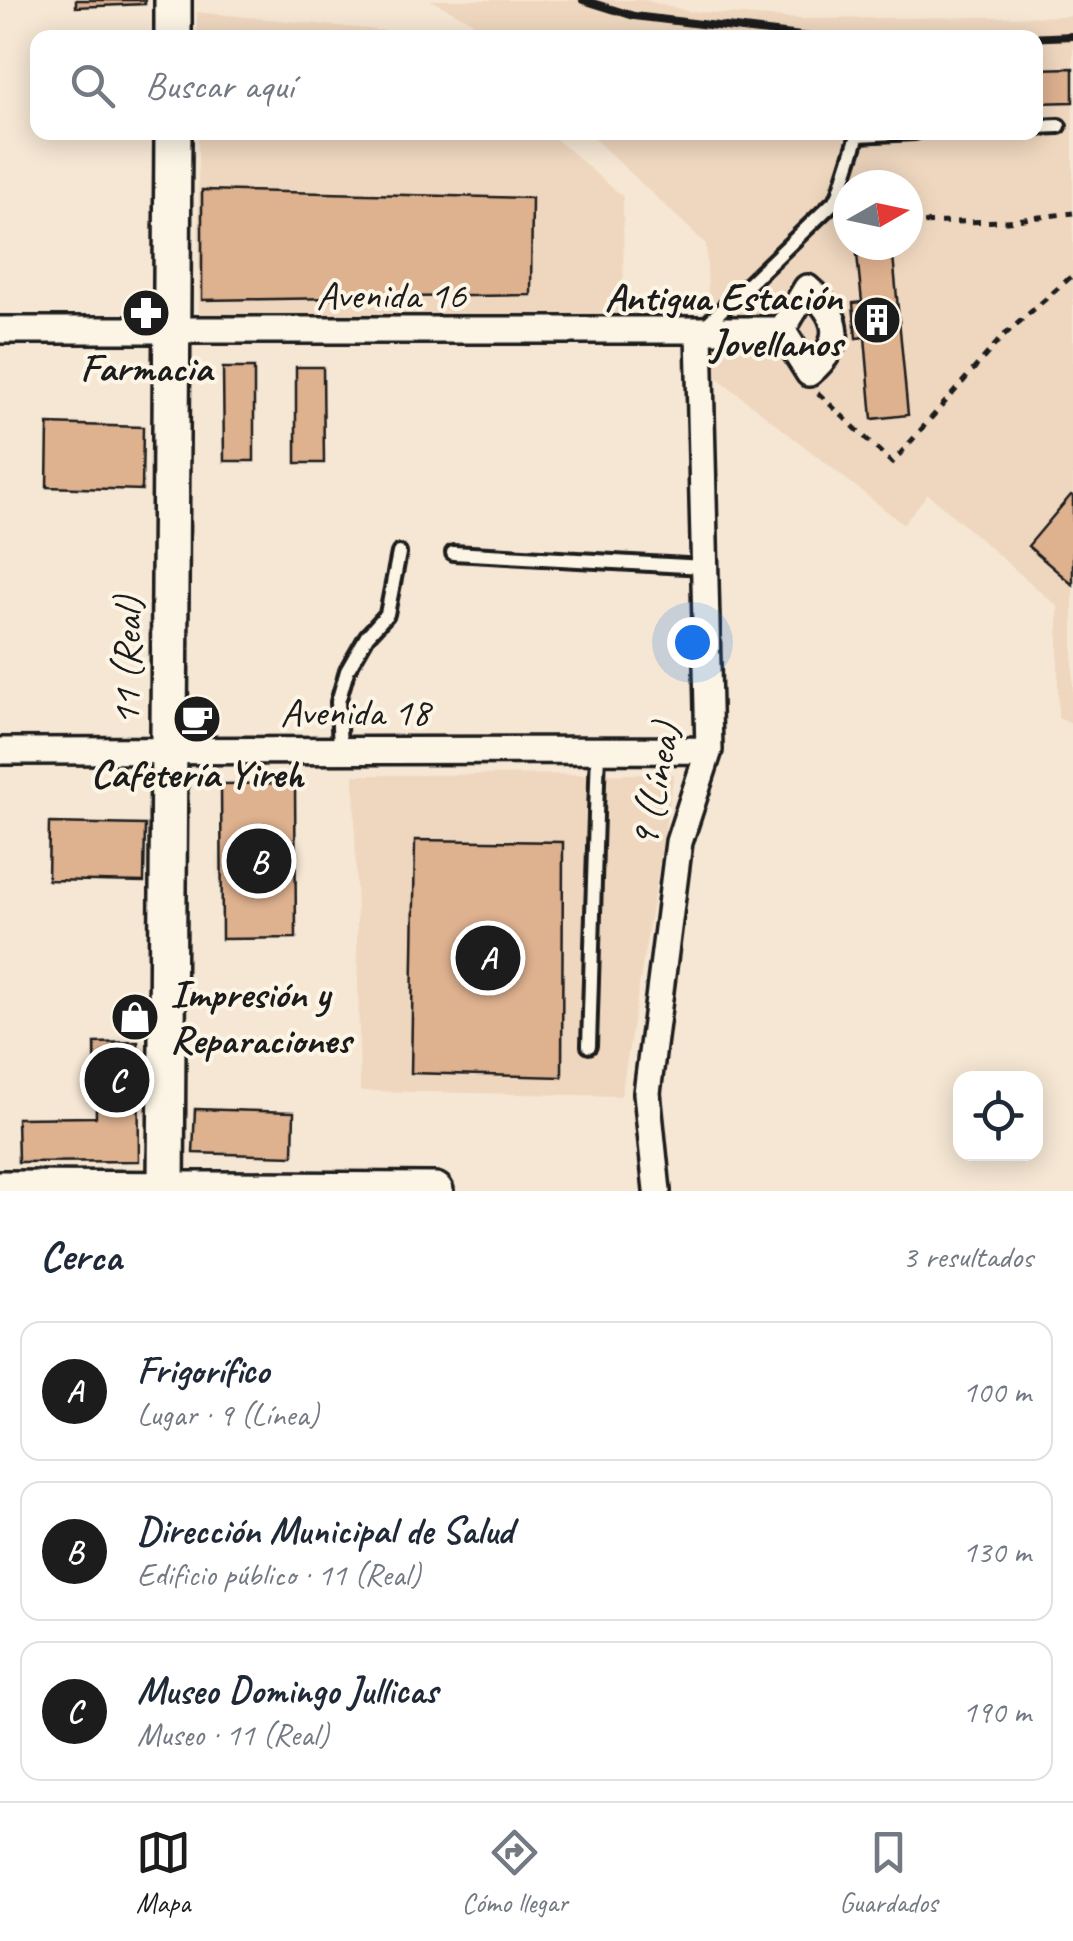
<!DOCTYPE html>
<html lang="es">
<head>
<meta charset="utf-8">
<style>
  :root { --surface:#fff; --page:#f2f2f3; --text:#1f2937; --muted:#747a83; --line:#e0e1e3; --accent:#1c1c1c }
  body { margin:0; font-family:Caveat,sans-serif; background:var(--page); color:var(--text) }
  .controls { position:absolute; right:30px; bottom:30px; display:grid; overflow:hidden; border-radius:20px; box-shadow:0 5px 25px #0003 }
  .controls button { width:90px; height:90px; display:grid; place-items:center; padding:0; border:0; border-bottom:2px solid var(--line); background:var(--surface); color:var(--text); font:50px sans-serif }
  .compass { position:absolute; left:833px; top:170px; width:90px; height:90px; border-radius:50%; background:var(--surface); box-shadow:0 5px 25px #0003; rotate:81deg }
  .you { position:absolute; left:692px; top:642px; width:35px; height:35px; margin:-25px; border:8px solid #fff; border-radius:50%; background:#1a73e8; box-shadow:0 0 0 15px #1a73e833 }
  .badge { display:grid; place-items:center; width:65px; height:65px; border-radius:50%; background:var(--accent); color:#fff; font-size:32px; font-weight:700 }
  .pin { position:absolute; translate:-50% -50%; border:5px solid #fff; box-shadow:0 2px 10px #0006 }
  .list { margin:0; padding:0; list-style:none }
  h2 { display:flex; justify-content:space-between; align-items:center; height:130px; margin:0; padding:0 40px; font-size:42px }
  h2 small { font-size:32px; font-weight:400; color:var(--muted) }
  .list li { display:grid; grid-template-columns:65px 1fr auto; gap:30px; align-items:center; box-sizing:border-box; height:140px; margin:0 20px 20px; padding:0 20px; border:2px solid var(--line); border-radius:20px }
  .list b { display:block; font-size:38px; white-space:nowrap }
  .list p { margin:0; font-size:32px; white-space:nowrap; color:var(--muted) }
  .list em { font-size:32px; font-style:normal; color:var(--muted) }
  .icon { flex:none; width:55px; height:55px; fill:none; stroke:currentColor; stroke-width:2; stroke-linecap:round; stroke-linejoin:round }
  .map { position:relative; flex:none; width:1073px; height:1191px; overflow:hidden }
  .search { position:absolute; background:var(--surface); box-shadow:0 5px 25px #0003; left:30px; right:30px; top:30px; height:110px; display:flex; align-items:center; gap:25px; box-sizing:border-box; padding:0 35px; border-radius:20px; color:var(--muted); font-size:38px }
  .sheet { height:610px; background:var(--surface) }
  nav { display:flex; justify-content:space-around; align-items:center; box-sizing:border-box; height:140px; border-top:2px solid var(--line); background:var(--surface); font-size:28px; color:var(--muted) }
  nav a { display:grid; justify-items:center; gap:5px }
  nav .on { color:var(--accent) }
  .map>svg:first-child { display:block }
  .built { fill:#efd7bf; fill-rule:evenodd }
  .building { fill:#deb18f; stroke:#1c1c1c; stroke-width:2.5 }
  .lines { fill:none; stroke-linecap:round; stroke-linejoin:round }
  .lane-casing { stroke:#1c1c1c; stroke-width:20 }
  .street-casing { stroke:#1c1c1c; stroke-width:32 }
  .secondary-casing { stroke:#1c1c1c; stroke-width:42 }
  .path { stroke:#1c1c1c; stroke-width:5; stroke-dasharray:8 8; stroke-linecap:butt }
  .lane { stroke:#fcf5e5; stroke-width:12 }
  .street { stroke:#fcf5e5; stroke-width:25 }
  .secondary { stroke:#fcf5e5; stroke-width:35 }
  .rail { stroke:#1c1c1c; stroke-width:8 }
  .labels { text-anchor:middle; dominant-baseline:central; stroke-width:8; stroke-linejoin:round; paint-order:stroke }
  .street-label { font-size:40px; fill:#1c1c1c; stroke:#fcf5e5 }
  .poi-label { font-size:40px; font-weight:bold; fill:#1c1c1c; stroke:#fcf5e5 }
</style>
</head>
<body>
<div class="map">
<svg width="1073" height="1191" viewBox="0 0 1073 1191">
  <rect width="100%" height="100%" fill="#f6e7d4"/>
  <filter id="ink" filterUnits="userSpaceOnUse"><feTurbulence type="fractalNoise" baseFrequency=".01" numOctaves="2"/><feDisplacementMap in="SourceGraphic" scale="20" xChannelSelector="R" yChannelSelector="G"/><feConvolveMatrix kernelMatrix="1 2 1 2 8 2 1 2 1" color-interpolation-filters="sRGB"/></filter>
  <g filter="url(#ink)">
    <path class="built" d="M430,0H644L688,11L800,19L1073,16V725L1058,718V607L928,494L903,524L711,373L706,244L588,133L1036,132V38L488,37L471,21ZM848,185H908V245H848Z
      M197,12L439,36L441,37H197Z
      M198,133H549L623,197L624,315L199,320Z
      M674,774L621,1096L360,1091L354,775Z"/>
    <path class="building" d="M76,0H145V4L76,7Z
      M1073,68V102L1036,103V69Z
      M202,190L532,198L531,295L202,300Z
      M856,245H892L908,415L872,419L865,337L856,338L853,303L862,302Z
      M296,367H323L324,463H296Z
      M223,368H254V461H224Z
      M48,424L143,427L142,490L47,487Z
      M1071,495L1073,496V585L1028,546Z
      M295,783L296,938L222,939L221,784Z
      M49,823L145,825L144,882L48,880Z
      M415,840L563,842L562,1077L411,1073Z
      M138,1042L139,1161L18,1162L17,1118L96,1117L95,1043Z
      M195,1109L294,1112L293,1156L193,1153Z"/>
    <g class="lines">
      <g class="lane-casing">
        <path id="lane" d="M1036,127L1059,126
          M705,326L838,198L858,135L915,132
          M453,553L704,567
          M340,751L338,702L347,671L367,636L387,614L399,553
          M589,1046L598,749"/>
      </g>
      <g class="street-casing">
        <path id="street" d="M807,288C842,318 845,342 809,373L782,330Z
          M0,330H782
          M0,751L709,750
          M657,1191L647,1093L679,842L709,750L699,331"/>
      </g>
      <g class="secondary-casing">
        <path id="secondary" d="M173,38V0
          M0,1189L435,1191
          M166,1191L173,132"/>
      </g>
      <path class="path" d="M908,223L1007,221L1073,213
        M818,393L892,463L1001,338L1073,275"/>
      <use href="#lane" class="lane"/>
      <use href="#street" class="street"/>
      <use href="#secondary" class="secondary"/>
      <path class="rail" d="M583,0L634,16L818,38
        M1026,38L1073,36"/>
    </g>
  </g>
  <defs>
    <g id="pharmacy-disc" transform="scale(2.5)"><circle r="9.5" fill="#1c1c1c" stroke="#fcf5e5"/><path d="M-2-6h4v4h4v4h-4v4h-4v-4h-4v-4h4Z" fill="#fff"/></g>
    <g id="building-disc" transform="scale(2.5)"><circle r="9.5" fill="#1c1c1c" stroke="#fcf5e5"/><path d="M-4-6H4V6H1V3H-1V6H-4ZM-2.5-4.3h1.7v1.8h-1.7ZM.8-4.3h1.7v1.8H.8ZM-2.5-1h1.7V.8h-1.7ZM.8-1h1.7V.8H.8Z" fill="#fff"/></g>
    <g id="cafe-disc" transform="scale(2.5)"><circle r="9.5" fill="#1c1c1c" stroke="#fcf5e5"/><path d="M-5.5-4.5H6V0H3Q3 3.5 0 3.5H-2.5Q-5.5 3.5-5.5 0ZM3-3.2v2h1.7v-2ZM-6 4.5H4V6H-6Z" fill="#fff"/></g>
    <g id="shop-disc" transform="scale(2.5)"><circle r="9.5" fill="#1c1c1c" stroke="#fcf5e5"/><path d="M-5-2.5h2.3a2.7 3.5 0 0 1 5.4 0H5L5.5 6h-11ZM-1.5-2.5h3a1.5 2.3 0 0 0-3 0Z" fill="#fff"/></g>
  </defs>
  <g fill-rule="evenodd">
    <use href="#pharmacy-disc" x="146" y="313"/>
    <use href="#building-disc" x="877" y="320"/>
    <use href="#cafe-disc" x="197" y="719"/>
    <use href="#shop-disc" x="135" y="1017"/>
  </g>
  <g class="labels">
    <g class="street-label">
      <text x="391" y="295">Avenida 16</text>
      <text transform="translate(127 661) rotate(-89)">11 (Real)</text>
      <text x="355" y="712">Avenida 18</text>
      <text transform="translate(655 785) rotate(-79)">9 (Línea)</text>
    </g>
    <g class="poi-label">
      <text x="842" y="297" text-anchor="end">Antigua Estación<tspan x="842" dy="46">Jovellanos</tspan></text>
      <text x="146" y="368">Farmacia</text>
      <text x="197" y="774">Cafetería Yireh</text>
      <text x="170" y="994" text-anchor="start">Impresión y<tspan x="170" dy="46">Reparaciones</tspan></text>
    </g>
  </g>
</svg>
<div class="controls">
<button><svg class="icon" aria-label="locate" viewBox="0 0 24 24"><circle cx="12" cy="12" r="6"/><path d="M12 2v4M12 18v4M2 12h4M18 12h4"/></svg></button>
</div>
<svg class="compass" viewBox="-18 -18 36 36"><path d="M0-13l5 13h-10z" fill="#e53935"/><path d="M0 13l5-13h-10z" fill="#747a83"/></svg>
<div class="you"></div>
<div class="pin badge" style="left:488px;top:958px">A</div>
<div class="pin badge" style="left:259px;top:861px">B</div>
<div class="pin badge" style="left:117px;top:1080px">C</div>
<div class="search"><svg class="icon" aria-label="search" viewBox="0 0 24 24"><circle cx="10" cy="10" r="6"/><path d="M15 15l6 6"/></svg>Buscar aquí</div>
</div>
<section class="sheet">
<h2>Cerca<small>3 resultados</small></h2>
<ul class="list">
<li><span class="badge">A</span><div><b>Frigorífico</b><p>Lugar · 9 (Línea)</p></div><em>100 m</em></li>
<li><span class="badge">B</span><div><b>Dirección Municipal de Salud</b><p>Edificio público · 11 (Real)</p></div><em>130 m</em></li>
<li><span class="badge">C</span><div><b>Museo Domingo Jullicas</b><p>Museo · 11 (Real)</p></div><em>190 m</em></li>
</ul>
</section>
<nav>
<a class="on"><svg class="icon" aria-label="map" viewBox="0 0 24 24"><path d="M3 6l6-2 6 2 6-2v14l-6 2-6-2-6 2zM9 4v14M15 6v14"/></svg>Mapa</a>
<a><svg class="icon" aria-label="directions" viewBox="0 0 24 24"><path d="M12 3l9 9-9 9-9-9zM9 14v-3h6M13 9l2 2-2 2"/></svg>Cómo llegar</a>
<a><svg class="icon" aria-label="saved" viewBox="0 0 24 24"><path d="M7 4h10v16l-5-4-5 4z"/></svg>Guardados</a>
</nav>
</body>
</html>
